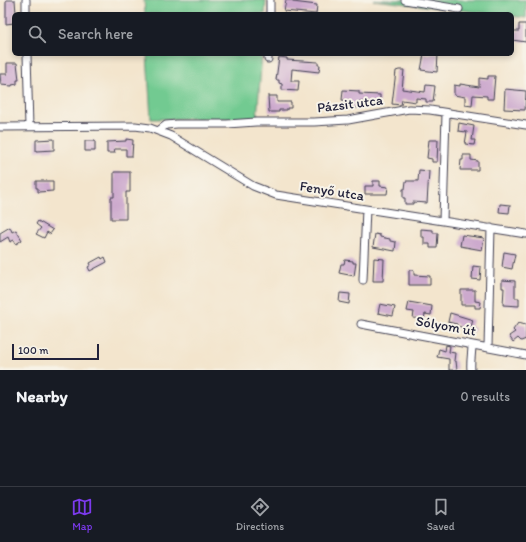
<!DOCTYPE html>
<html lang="en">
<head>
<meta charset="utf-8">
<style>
  :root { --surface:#171b24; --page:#242831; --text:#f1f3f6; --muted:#9ea1a6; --line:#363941; --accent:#7c3aed }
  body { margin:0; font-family:Itim,sans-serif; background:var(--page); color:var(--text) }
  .scale { position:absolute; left:12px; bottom:10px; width:87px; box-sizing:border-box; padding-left:4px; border:2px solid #22223b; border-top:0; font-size:11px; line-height:14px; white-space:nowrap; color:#22223b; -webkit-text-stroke:3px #f7f3e8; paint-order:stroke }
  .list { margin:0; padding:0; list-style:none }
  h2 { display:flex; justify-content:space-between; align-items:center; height:52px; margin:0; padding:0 16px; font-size:17px }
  h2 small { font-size:13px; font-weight:400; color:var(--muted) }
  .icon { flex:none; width:22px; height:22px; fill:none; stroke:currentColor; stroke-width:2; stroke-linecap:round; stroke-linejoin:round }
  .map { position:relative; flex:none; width:526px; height:370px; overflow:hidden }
  .search { position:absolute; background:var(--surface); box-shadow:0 2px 6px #0003; left:12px; right:12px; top:12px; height:44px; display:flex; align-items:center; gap:10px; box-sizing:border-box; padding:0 14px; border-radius:6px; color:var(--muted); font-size:15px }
  .sheet { height:116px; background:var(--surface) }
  nav { display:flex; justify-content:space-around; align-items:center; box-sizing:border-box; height:56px; border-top:1px solid var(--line); background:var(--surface); font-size:11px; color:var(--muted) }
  nav a { display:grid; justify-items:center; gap:2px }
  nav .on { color:var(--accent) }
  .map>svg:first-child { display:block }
  .green { fill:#72ca91; stroke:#4a7666 }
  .building { fill:#cca9cd }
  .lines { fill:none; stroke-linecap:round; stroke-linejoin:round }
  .minor-casing { stroke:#413f51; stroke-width:9 }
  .minor { stroke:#fff; stroke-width:7 }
  .labels { text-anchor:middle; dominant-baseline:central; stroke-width:4; stroke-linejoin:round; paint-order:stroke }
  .street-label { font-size:14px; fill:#22223b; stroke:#f7f3e8 }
</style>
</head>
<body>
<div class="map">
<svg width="526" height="370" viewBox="0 0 526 370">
  <rect width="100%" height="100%" fill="#f7f3e8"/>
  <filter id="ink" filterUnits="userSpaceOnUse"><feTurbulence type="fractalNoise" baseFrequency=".025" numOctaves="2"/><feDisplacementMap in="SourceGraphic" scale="8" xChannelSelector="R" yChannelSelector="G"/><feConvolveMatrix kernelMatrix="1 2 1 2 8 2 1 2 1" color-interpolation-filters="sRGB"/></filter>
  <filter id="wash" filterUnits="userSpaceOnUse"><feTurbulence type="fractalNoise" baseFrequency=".012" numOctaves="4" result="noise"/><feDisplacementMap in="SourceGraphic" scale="16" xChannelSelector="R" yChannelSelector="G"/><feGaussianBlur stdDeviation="0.9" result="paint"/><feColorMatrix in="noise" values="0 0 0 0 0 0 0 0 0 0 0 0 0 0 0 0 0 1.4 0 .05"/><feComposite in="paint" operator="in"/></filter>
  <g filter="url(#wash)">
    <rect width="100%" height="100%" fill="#f3e5cd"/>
    <path class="green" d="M144,0H266L265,14H145Z
      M373,0H526V18L512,16V14H494Z
      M147,54H262L257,118L151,119Z"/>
    <g id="blocks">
      <path class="building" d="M6,0H15L16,14H14V23L6,24Z
        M286,0H294L293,2L317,5L316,14L284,11Z
        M519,24H526V42L512,40L513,31H519Z
        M424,54H438L437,72L421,70Z
        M279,57L287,58V60L318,62V65H320L319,72L292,69L291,81H299L298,91L282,90V84L279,83V80H276Z
        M7,63H17L19,80H17V84L12,85V86L1,85L0,74H7Z
        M399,70H404L402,89L425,92L426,85L435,86L433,102H426V99L416,98V102L402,100L401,105L392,104L396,71Z
        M488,76H495L493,99H487V96L473,95L472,106L465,105V97L454,95V85L460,86V84L479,87V78L488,79Z
        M505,89L526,91L525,110L504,109Z
        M343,90L359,91V94L380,95V102H378V106L371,105V102H359L358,108L350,107V101L342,100Z
        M268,96H277V102H291V108H287V110H279V112H269Z
        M459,123L474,126L472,140H475L474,145L465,144L467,132L458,131Z
        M54,139V150L36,151V140Z
        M126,139L133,140L132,156H126V149H114L115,153H107V142L126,141Z
        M429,140H438L437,162H432V159L427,158Z
        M85,141H95V151H85Z
        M463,155H471V160L478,161V170H460L461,160H463Z
        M419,170L429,171L427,203L413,202V204H405V198H403V189H405L406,181H418Z
        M114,172H130V192H126V219H111V197H114Z
        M36,181H53V191L38,192V188H36Z
        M373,181H380V186L388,187L387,194H365V186H373Z
        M500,204L510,205L509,213L499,212Z
        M38,221L53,230L50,234L47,232L44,238L36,234L41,228L36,224Z
        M10,227L12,232L16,230L22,240L16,244L14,240L10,242L8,237L0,242V233Z
        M421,229L433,230V233H438L437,248H430V244H424V237H421Z
        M375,234L380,235V237L390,239V241L396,242L395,251L373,247Z
        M462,235L484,238L482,250L460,246Z
        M504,252L515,254L512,269L502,267Z
        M101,257L102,259L105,257L107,262L90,271L88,267L91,265L90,263Z
        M374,258L384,259L383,281H373Z
        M345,260L353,261V263H356L354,276L339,273L341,264H344Z
        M473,266L481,267L480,280L472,279Z
        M409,270H414V275L430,276V285H409Z
        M502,280L515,281V298H519V306L503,305L504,288H502Z
        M461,290H475V301L481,302L480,308H475V305H461Z
        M340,293L350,294L349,304L339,302Z
        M409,302L432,306L431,315L425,314L424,319L413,318L414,312L407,311Z
        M380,304L395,307L393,316L378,313Z
        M450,313L473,320L471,327L475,328L473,333L467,332L468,329L457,326V324L448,322Z
        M518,323L526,325V339L521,341L518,338L513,342L509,336L515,332L513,330Z
        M446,345L450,346L449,352L455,353L454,361H456L457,370H449V359L437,357L439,349L445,351Z"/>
    </g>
  </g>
  <g filter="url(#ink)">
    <use href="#blocks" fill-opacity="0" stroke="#413f51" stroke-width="1"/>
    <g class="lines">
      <g class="minor-casing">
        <path id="minor" d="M26,0V14
          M405,0L459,9
          M270,14V0
          M27,54L29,127
          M268,59V54
          M0,127L135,126L150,128L171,136L253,186L276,195L526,234
          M158,131L166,125L177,124H227L256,122H314L348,120L409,109L430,110L526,125
          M443,221L446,113
          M363,280L366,209
          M361,324L526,355
          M488,347L491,228
          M471,370C470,362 472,353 472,345"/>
      </g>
      <use href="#minor" class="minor"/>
    </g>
  </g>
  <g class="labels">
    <g class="street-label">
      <text transform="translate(350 104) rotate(-7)">Pázsit utca</text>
      <text transform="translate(332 191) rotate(9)">Fenyő utca</text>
      <text transform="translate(446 326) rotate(10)">Sólyom út</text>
    </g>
  </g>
</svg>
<div class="scale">100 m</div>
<div class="search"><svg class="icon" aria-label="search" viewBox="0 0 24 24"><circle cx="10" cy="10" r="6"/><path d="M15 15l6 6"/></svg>Search here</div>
</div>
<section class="sheet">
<h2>Nearby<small>0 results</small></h2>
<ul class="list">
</ul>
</section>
<nav>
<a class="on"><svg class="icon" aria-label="map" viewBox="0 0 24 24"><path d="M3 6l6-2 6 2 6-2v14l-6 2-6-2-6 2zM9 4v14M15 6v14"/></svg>Map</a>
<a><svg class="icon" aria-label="directions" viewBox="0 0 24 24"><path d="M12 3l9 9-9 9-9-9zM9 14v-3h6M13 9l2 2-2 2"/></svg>Directions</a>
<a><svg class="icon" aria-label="saved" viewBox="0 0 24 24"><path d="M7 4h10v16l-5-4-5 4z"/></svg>Saved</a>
</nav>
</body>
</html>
